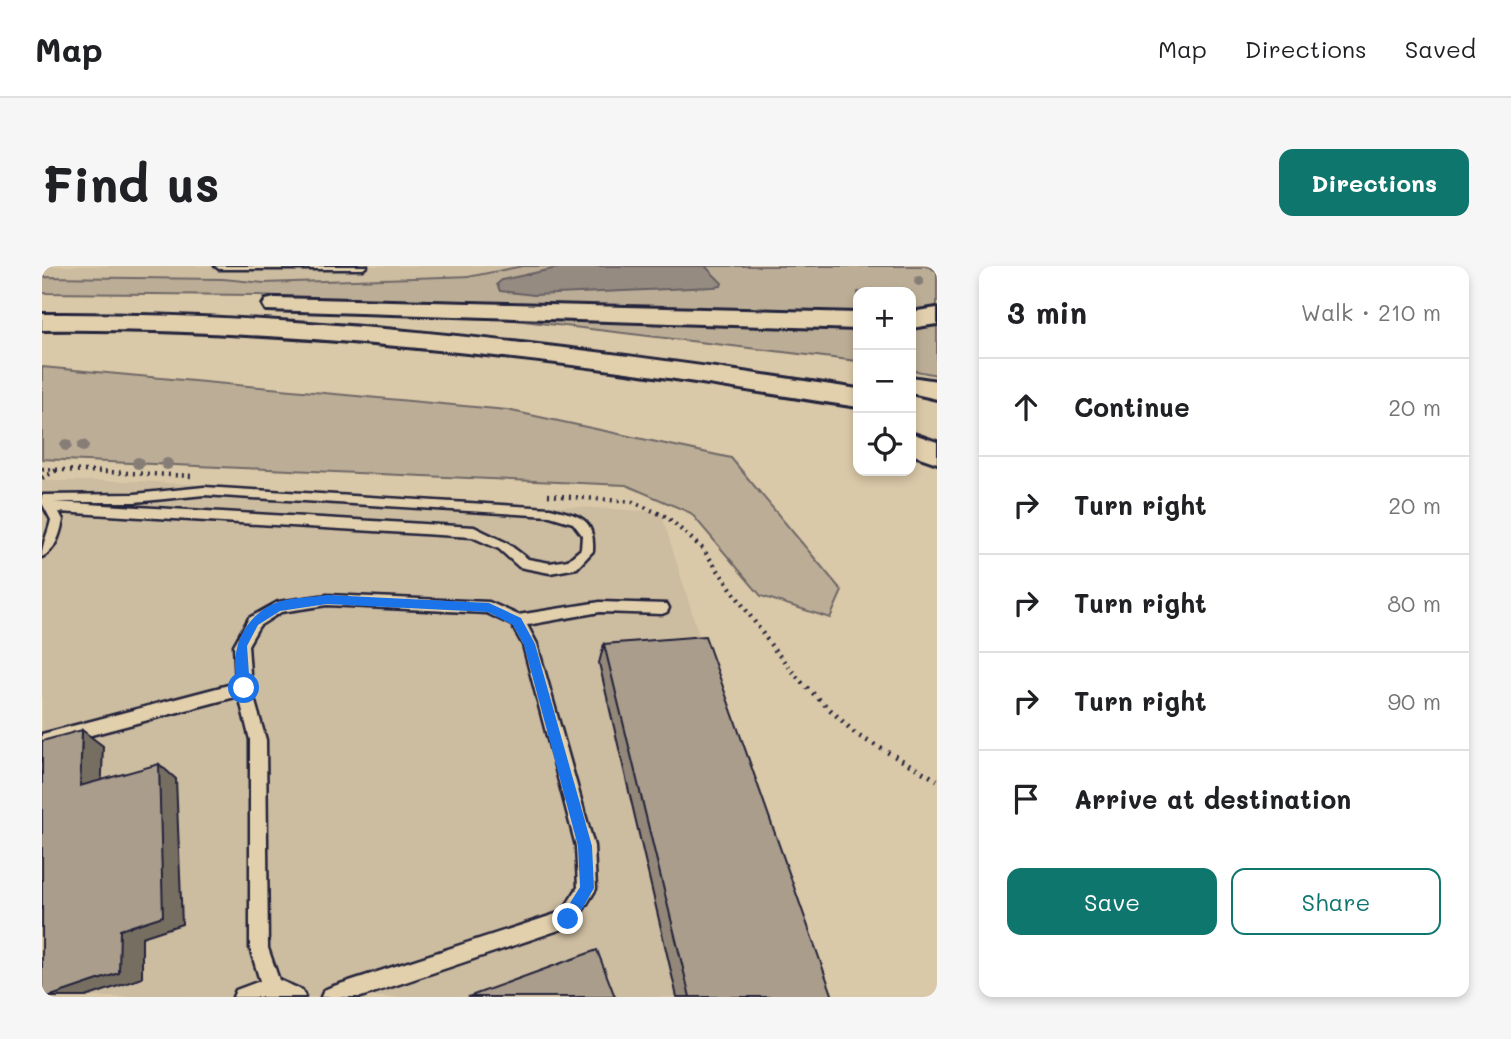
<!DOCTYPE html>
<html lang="en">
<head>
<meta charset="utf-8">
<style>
  :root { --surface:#fff; --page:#f6f6f6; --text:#202124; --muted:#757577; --line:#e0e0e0; --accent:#0f766e }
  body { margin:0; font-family:Mali,sans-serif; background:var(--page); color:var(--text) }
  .controls { position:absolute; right:21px; top:21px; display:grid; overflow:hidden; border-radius:14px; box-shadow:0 4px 10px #0003 }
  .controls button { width:63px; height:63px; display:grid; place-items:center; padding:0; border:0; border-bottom:2px solid var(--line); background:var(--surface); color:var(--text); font:35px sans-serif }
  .stop { position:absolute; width:21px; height:21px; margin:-16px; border:5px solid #1a73e8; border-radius:50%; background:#fff }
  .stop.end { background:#1a73e8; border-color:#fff; box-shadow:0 2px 7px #0008 }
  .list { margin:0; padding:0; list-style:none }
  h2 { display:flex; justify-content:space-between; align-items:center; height:91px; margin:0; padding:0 28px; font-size:30px }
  h2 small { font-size:23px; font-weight:400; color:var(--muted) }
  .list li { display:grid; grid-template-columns:46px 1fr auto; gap:21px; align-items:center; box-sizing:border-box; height:98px; padding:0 28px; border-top:2px solid var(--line) }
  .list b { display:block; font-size:26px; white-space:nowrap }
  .list em { font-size:23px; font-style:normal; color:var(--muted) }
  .actions { display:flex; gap:14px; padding:21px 28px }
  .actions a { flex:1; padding:16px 0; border:2px solid var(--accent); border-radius:14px; text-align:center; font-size:24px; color:var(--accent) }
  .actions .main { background:var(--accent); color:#fff }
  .icon { flex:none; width:38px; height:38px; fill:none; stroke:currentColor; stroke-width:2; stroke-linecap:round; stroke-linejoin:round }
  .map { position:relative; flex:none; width:895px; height:731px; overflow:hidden; border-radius:14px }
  header { display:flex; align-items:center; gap:42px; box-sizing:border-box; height:98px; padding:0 35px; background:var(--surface); border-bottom:2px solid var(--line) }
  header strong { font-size:33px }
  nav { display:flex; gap:38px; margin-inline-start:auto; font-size:24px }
  .intro { display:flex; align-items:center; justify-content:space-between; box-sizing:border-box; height:168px; padding:0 42px }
  h1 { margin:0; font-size:49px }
  .button { padding:18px 32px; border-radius:14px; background:var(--accent); color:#fff; font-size:24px; font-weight:700 }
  main { display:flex; gap:42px; padding:0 42px }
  aside { flex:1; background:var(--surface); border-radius:14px; box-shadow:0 4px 10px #0003 }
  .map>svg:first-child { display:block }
  .built { fill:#ccbca0 }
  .green { fill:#bcae96; stroke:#6f6868; stroke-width:2 }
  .water { fill:#968b81; stroke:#686165; stroke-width:2 }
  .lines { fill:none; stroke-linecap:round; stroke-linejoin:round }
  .service-casing { stroke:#22223b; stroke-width:5 }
  .motorway-casing { stroke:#22223b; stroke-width:6 }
  .path-far1 { stroke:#22223b; stroke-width:4.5; stroke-dasharray:2 5; stroke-linecap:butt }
  .path { stroke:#22223b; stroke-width:5; stroke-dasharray:2 6; stroke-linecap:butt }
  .service { fill:#e2d0ad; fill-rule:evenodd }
  .motorway { fill:#e2d0ad; fill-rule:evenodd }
  .tree { fill:#867d76 }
  .wall { fill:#928778; stroke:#22223b; stroke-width:2 }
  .shaded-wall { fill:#776e62; stroke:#22223b; stroke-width:2 }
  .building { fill:#aa9d8c; stroke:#22223b; stroke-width:2 }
  .route { fill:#1a73e8 }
</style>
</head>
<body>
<header>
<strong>Map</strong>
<nav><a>Map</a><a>Directions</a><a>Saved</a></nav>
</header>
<div class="intro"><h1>Find us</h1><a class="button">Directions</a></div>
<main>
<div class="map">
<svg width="895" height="731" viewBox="0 0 895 731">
  <rect width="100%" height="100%" fill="#dac9a8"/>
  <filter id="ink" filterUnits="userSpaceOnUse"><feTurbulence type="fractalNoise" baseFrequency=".0143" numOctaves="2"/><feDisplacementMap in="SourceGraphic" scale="14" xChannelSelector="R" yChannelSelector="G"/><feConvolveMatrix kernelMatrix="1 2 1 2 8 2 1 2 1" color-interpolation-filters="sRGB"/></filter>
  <g filter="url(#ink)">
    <path class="built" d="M0,0H481L431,10L222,17L181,13L0,11Z
      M0,215H94L619,246L768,731H0Z"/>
    <path class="green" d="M481,0H885L895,5V40L869,47V26H816V49L610,48L216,29L0,27V11L181,13L222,17L431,10Z
      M414,47L681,56L816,58V95Z
      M895,55V109L869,104V58Z
      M0,101L465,144L689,192L800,325L788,352L719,330L649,247L584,219L0,193Z"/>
    <path class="water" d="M524,0H663L680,17L679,20L671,21L492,29L458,25L455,18L460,14Z"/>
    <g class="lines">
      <g class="service-casing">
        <path id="service" d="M173,0H325L321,3H177Z
          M162,221L508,242C536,250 553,250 551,285L535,302L508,307L477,301L457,283L430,271L17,246L21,254C18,268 14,284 0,291C0,277 6,268 9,254L0,237V229L93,228ZM162,229L508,250L531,257L540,269L539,283L526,294L508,297L486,293L465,277L432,261L12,236H93Z
          M285,329L447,336L476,349L558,336L625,338L627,342L625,346L620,348L558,346L485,359L495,378L552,580L554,623L532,659L319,731H279L282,724L289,721L520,646L536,621L534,580L481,379L470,359L445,347L285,339L239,346L217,360L206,379L209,422L224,474L226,682L237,714L260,724L263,731H191L194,724L218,715L208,682V474L197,430L0,482V468L194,417L192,379L207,352L236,336Z"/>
      </g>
      <g class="motorway-casing">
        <path id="motorway" d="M233,32L816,47V63L224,44L221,39L224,34Z
          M895,42V58L869,62V46Z
          M0,48C273,46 546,82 816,123V141C734,129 652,115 570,104C382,80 190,62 0,64Z
          M869,111L895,115V133L869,127Z
          M869,167L895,176V197L869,188Z"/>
      </g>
      <path class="path-far1" d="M0,203L151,210
        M0,212L15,204
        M506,229L591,236L625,251L661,283L731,382L761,418"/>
      <path class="path" d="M759,416L815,469L895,514"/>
      <use href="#service" class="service"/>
      <use href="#motorway" class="motorway"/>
    </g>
    <g class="tree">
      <circle cx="877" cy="15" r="5"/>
      <circle cx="24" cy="179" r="6"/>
      <circle cx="41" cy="180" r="6"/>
      <circle cx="96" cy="197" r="6"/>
      <circle cx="125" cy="198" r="6"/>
    </g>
    <path class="wall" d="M562,378L791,731H635L557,397Z"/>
    <path class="shaded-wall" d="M40,464L61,480L59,534L38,520Z
      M117,498L134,513L140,658L100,671V712L44,731H6L78,664Z"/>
    <path class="building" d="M663,370L791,731H648L562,378Z
      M40,464L38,520L117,498L121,650L78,664L77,707L6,731H0V475Z
      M555,684L573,731H426Z"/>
  </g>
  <path class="route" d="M285,329L447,337L479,352L493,378L550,580L552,622L531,659L526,661L520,659L518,653L538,621L536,580L482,379L471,359L446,346L285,338L238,345L216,359L205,380L208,422L206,426H198C185,391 198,354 231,338C246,331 269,332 285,329Z"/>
</svg>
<div class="controls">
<button>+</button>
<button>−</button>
<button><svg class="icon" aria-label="locate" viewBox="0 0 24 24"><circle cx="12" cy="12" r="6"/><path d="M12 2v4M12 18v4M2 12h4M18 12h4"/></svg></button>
</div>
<div class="stop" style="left:202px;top:422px"></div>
<div class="stop end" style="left:526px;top:653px"></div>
</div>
<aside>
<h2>3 min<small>Walk · 210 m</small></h2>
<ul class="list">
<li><svg class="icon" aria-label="ahead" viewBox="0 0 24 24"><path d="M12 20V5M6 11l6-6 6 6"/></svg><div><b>Continue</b></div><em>20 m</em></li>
<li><svg class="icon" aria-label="right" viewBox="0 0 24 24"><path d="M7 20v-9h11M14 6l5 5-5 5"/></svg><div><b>Turn right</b></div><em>20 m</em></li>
<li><svg class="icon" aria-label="right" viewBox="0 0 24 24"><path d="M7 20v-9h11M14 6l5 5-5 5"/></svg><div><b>Turn right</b></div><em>80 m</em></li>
<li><svg class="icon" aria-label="right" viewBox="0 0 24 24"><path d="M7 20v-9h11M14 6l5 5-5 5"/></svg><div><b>Turn right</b></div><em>90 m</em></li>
<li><svg class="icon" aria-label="arrive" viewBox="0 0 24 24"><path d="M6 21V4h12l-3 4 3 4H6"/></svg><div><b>Arrive at destination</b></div></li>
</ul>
<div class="actions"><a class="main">Save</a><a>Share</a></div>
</aside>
</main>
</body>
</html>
